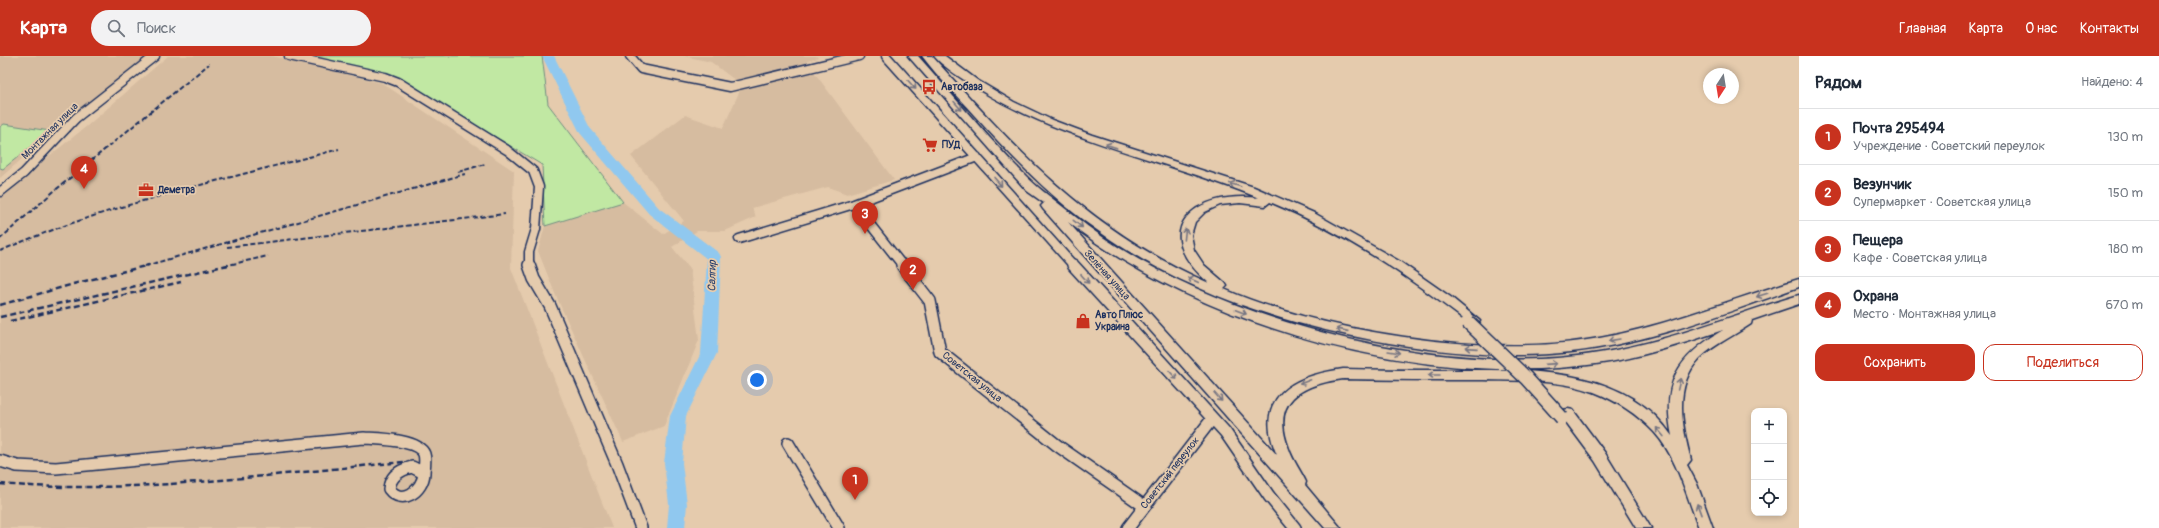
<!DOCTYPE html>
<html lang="ru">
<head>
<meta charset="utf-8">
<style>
  :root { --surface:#fff; --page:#f2f2f3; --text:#1f2937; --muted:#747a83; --line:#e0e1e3; --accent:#c8321e }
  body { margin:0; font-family:Pangolin,sans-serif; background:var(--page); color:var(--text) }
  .controls { position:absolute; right:12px; bottom:12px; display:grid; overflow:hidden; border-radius:8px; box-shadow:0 2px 6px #0003 }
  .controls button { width:36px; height:36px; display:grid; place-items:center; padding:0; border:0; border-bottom:1px solid var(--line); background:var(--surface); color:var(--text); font:20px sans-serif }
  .compass { position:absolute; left:1703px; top:12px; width:36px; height:36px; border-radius:50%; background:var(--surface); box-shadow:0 2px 6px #0003; rotate:192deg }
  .you { position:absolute; left:757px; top:324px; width:14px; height:14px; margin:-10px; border:3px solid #fff; border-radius:50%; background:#1a73e8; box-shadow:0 0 0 6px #1a73e833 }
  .badge { display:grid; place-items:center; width:26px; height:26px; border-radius:50%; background:var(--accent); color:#fff; font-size:13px; font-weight:700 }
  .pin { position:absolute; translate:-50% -33px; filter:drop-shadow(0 1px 2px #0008) }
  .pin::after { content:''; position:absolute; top:21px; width:14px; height:12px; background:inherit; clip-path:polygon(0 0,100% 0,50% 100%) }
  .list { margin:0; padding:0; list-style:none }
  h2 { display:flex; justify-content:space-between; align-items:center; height:52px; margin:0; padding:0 16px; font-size:17px }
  h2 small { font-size:13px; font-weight:400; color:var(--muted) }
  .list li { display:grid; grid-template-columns:26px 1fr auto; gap:12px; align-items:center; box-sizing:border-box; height:56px; padding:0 16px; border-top:1px solid var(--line) }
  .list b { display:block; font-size:15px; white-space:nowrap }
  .list p { margin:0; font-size:13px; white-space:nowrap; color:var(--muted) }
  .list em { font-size:13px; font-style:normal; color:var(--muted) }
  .actions { display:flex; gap:8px; padding:12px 16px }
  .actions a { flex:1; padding:9px 0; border:1px solid var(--accent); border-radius:12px; text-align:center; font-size:14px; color:var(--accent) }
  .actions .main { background:var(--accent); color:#fff }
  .icon { flex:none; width:22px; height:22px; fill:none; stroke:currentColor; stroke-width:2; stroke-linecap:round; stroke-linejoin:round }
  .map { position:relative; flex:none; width:1799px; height:472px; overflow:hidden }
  header { display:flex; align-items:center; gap:24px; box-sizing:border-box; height:56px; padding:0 20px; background:var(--accent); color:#fff }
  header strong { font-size:19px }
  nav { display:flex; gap:22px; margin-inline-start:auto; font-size:14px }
  .search { width:280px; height:36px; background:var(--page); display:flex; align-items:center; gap:10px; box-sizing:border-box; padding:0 14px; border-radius:22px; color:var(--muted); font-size:15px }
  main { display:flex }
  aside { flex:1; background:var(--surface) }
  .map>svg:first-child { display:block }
  .built { fill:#d6bca0 }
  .green { fill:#c1e8a3; stroke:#6e8c80 }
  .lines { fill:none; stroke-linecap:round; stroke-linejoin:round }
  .river { fill:#90c8ef; fill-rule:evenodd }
  .minor-far1-casing { stroke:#1b2f5e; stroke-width:11 }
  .minor-casing { stroke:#1b2f5e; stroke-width:14 }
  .major-casing { stroke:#1b2f5e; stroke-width:3 }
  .minor-far1 { stroke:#e5cbad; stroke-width:8 }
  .minor { stroke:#e5cbad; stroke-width:11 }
  .major { fill:#e5cbad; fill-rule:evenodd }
  .rail-far1 { stroke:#1b2f5e; stroke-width:2; stroke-dasharray:5 2.5; stroke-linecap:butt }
  .rail { stroke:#1b2f5e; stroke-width:2.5; stroke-dasharray:6 3.5; stroke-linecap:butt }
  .major-bridge-casing { stroke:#1b2f5e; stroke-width:16; stroke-linecap:butt }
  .major-bridge { stroke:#e5cbad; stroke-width:13 }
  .oneway { stroke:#767582 }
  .labels { text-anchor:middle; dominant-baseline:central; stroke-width:3.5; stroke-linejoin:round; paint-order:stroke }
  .poi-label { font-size:10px; font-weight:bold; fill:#1b2f5e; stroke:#e5cbad; text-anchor:start }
  .street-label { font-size:10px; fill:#1b2f5e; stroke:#e5cbad }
  .water-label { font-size:11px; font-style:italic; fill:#273e6c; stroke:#e5cbad }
</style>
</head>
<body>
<header>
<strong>Карта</strong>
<div class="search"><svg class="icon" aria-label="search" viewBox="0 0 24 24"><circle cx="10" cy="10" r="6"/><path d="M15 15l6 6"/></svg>Поиск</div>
<nav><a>Главная</a><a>Карта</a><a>О нас</a><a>Контакты</a></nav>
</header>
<main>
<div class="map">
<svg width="1799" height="472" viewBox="0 0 1799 472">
  <rect width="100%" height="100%" fill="#e5cbad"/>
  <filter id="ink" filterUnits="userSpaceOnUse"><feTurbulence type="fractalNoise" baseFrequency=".025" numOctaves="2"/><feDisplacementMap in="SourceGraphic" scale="8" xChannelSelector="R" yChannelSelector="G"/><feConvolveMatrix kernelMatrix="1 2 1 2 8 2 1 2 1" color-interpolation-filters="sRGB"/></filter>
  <g filter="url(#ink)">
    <path class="built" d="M0,0H149L61,69L0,122Z
      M168,0H272L382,27L514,115L511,212L612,472H0V139L87,70Z
      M684,0H816L818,2L807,5L806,8L736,25L711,6Z
      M814,16L894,124L847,138L828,131L752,152L756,161L725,175H697L672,191L690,213L699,284L664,370L623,386L556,240L538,195L545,170L623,146L663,178L684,165L631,100L685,59L723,72L741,32Z"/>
    <path class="green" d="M285,0H542L548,48L623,146L545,170L542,109L397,22Z
      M4,68L50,75L3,113L0,112V71Z"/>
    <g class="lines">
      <path class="river" d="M542,0H554L590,72L659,152L719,197L721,201L717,297L686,360L682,407L687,448L685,472H667L669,448L664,407L670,360L701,297L707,203L649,158L580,77Z"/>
      <g class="minor-far1-casing">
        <path id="minor-far1" d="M289,0L385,21L398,26L507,94L533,115L539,131L536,173L529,196V210
          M630,0L641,13L730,31L859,0
          M886,0L1074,210
          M0,136L24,117L76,62L155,0
          M854,148L903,210
          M739,183L854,148L977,101"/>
      </g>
      <g class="minor-casing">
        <path id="minor" d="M529,209L534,223L550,250L617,408L641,472
          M902,209L930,245L940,296L1058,390L1144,450
          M1073,209L1225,376L1269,440L1295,472
          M788,387L839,472
          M0,405L17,410L56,412L364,382C378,383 418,383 424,398C426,404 424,411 424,417
          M412,411L424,417C423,435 402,450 389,433C390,420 400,414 412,411Z
          M1128,472L1212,363"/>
      </g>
      <g class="major-casing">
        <path id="major" d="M908,0H918C954,40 989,84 1028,122C1037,131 1048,139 1058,147C1078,163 1097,178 1118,191C1245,271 1450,322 1599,297C1668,286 1732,259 1799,239V248L1752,264L1751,268C1735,279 1715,288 1700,302C1673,330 1682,370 1691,404L1687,409L1697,428L1713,472H1699C1687,441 1677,401 1654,376C1637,358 1617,345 1594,336C1559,323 1519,325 1483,324C1436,324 1390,324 1343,323C1300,329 1270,345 1289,393C1293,405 1301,415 1306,426L1305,429L1341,472H1325L1043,153L1041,150L1044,147L1027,135ZM1068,166C1203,273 1426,332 1596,308C1640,302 1682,288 1723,274C1678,301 1661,326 1672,380C1625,310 1529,314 1455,314C1418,314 1380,314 1343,313C1292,320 1252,341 1277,399Z
          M922,0H932C1018,96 1088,174 1209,227C1147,175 1193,134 1259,142C1167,104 1069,87 983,36C969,27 945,13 934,0H945L977,24L1014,46L1052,64L1092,79L1254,131L1314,157L1399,205L1452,242L1480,265L1478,268H1470C1408,220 1343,176 1270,146L1265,150L1240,147L1220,149L1205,156L1195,166L1191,179L1194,194L1204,209L1225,227L1227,230L1224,233C1320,275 1483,301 1587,284C1660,273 1728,244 1799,223V231C1725,257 1650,287 1571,296C1511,303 1449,297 1389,287C1285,269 1183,236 1097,174C1051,142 1012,101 974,59C957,40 938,21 922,0Z
          M1568,353L1573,354L1605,397L1651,472H1636L1595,405L1563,362L1561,358L1563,354Z"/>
      </g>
      <use href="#minor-far1" class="minor-far1"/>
      <use href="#minor" class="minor"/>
      <use href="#major" class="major"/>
      <path class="rail-far1" d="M458,116L485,108
        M0,183L53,136L209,8
        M227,191L505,158
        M0,195C108,148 225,124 339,93
        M145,210L465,118
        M224,210L268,200"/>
      <path class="rail" d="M73,228L149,209
        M0,249L77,227
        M0,261L228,209
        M10,265L181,226
        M0,428C135,439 270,418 404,406"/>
      <g class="major-bridge-casing">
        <path id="major-bridge" d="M1468,266L1526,322L1562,362"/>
      </g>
      <use href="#major-bridge" class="major-bridge"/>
    </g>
    <defs><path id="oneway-shaft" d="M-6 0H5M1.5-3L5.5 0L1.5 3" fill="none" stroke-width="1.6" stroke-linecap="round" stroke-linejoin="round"/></defs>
    <g class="oneway">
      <use href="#oneway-shaft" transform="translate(912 29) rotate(48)"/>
      <use href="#oneway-shaft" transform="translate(958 50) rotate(48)"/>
      <use href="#oneway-shaft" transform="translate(1111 90) rotate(-162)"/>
      <use href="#oneway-shaft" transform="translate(998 126) rotate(49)"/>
      <use href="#oneway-shaft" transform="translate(1235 129) rotate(-162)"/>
      <use href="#oneway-shaft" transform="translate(1078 168) rotate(38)"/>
      <use href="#oneway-shaft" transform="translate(1185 178) rotate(-84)"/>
      <use href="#oneway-shaft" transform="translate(1085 223) rotate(48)"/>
      <use href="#oneway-shaft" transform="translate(1193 224) rotate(-156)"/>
      <use href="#oneway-shaft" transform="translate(1762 239) rotate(162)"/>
      <use href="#oneway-shaft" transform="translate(1241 256) rotate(21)"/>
      <use href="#oneway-shaft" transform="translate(1342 274) rotate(-167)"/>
      <use href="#oneway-shaft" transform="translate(1614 284) rotate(170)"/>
      <use href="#oneway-shaft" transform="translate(1471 292) rotate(-176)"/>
      <use href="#oneway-shaft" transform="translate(1394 296) rotate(9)"/>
      <use href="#oneway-shaft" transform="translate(1551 308) rotate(-4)"/>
      <use href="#oneway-shaft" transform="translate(1173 319) rotate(48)"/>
      <use href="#oneway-shaft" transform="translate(1434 319) rotate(-180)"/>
      <use href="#oneway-shaft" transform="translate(1305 326) rotate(159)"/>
      <use href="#oneway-shaft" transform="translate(1679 328) rotate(-77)"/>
      <use href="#oneway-shaft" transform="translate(1218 341) rotate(48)"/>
      <use href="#oneway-shaft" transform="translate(1660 376) rotate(-130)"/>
      <use href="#oneway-shaft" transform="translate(1699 453) rotate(-110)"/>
    </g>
  </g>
  <defs>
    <g id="bus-bare" transform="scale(1.2)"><path d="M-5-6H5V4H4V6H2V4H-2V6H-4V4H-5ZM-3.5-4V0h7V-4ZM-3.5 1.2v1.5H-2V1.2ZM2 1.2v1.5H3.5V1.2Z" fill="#c8321e" stroke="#e5cbad" stroke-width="2.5" paint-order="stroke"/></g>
    <g id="supermarket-bare" transform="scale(1.2)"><path d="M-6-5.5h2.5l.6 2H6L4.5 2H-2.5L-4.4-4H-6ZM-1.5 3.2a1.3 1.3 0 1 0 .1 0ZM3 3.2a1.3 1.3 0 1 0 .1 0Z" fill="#c8321e" stroke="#e5cbad" stroke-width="2.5" paint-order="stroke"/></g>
    <g id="office-bare" transform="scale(1.2)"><path d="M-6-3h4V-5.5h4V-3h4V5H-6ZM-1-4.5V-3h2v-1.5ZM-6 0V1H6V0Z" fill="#c8321e" stroke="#e5cbad" stroke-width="2.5" paint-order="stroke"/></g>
    <g id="shop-bare" transform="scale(1.2)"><path d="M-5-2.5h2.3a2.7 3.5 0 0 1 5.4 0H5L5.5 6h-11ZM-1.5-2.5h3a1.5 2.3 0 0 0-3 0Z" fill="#c8321e" stroke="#e5cbad" stroke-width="2.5" paint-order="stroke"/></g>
  </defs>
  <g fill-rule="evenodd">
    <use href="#bus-bare" x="929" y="31"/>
    <use href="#supermarket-bare" x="930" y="89"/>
    <use href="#office-bare" x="146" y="134"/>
    <use href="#shop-bare" x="1083" y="265"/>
  </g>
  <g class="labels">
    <g class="poi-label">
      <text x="941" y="31">Автобаза</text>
      <text x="942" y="89">ПУД</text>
      <text x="158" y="134">Деметра</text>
      <text x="1095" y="259">Авто Плюс<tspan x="1095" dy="12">Украина</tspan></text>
    </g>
    <g class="street-label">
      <text transform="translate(50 75) rotate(-45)">Монтажная улица</text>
      <text transform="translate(1107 219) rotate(48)">Зелёная улица</text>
      <text transform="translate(972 321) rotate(39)">Советская улица</text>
      <text transform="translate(1170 417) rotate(-52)">Советский переулок</text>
    </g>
    <g class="water-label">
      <text transform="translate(712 220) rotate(-89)">Салгир</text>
    </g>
  </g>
</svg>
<div class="controls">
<button>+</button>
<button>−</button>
<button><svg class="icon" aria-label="locate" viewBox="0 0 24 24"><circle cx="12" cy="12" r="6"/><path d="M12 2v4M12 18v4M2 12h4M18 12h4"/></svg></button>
</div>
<svg class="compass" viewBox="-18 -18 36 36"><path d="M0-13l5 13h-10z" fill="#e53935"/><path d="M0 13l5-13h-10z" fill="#747a83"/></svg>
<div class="you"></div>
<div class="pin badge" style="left:855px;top:444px">1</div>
<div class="pin badge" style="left:913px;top:234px">2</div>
<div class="pin badge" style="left:865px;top:178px">3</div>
<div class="pin badge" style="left:84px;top:133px">4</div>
</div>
<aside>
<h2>Рядом<small>Найдено: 4</small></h2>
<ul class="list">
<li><span class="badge">1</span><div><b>Почта 295494</b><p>Учреждение · Советский переулок</p></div><em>130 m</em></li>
<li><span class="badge">2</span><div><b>Везунчик</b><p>Супермаркет · Советская улица</p></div><em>150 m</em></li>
<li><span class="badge">3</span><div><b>Пещера</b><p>Кафе · Советская улица</p></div><em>180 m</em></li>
<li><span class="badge">4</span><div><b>Охрана</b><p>Место · Монтажная улица</p></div><em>670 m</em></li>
</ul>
<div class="actions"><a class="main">Сохранить</a><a>Поделиться</a></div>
</aside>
</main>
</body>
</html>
